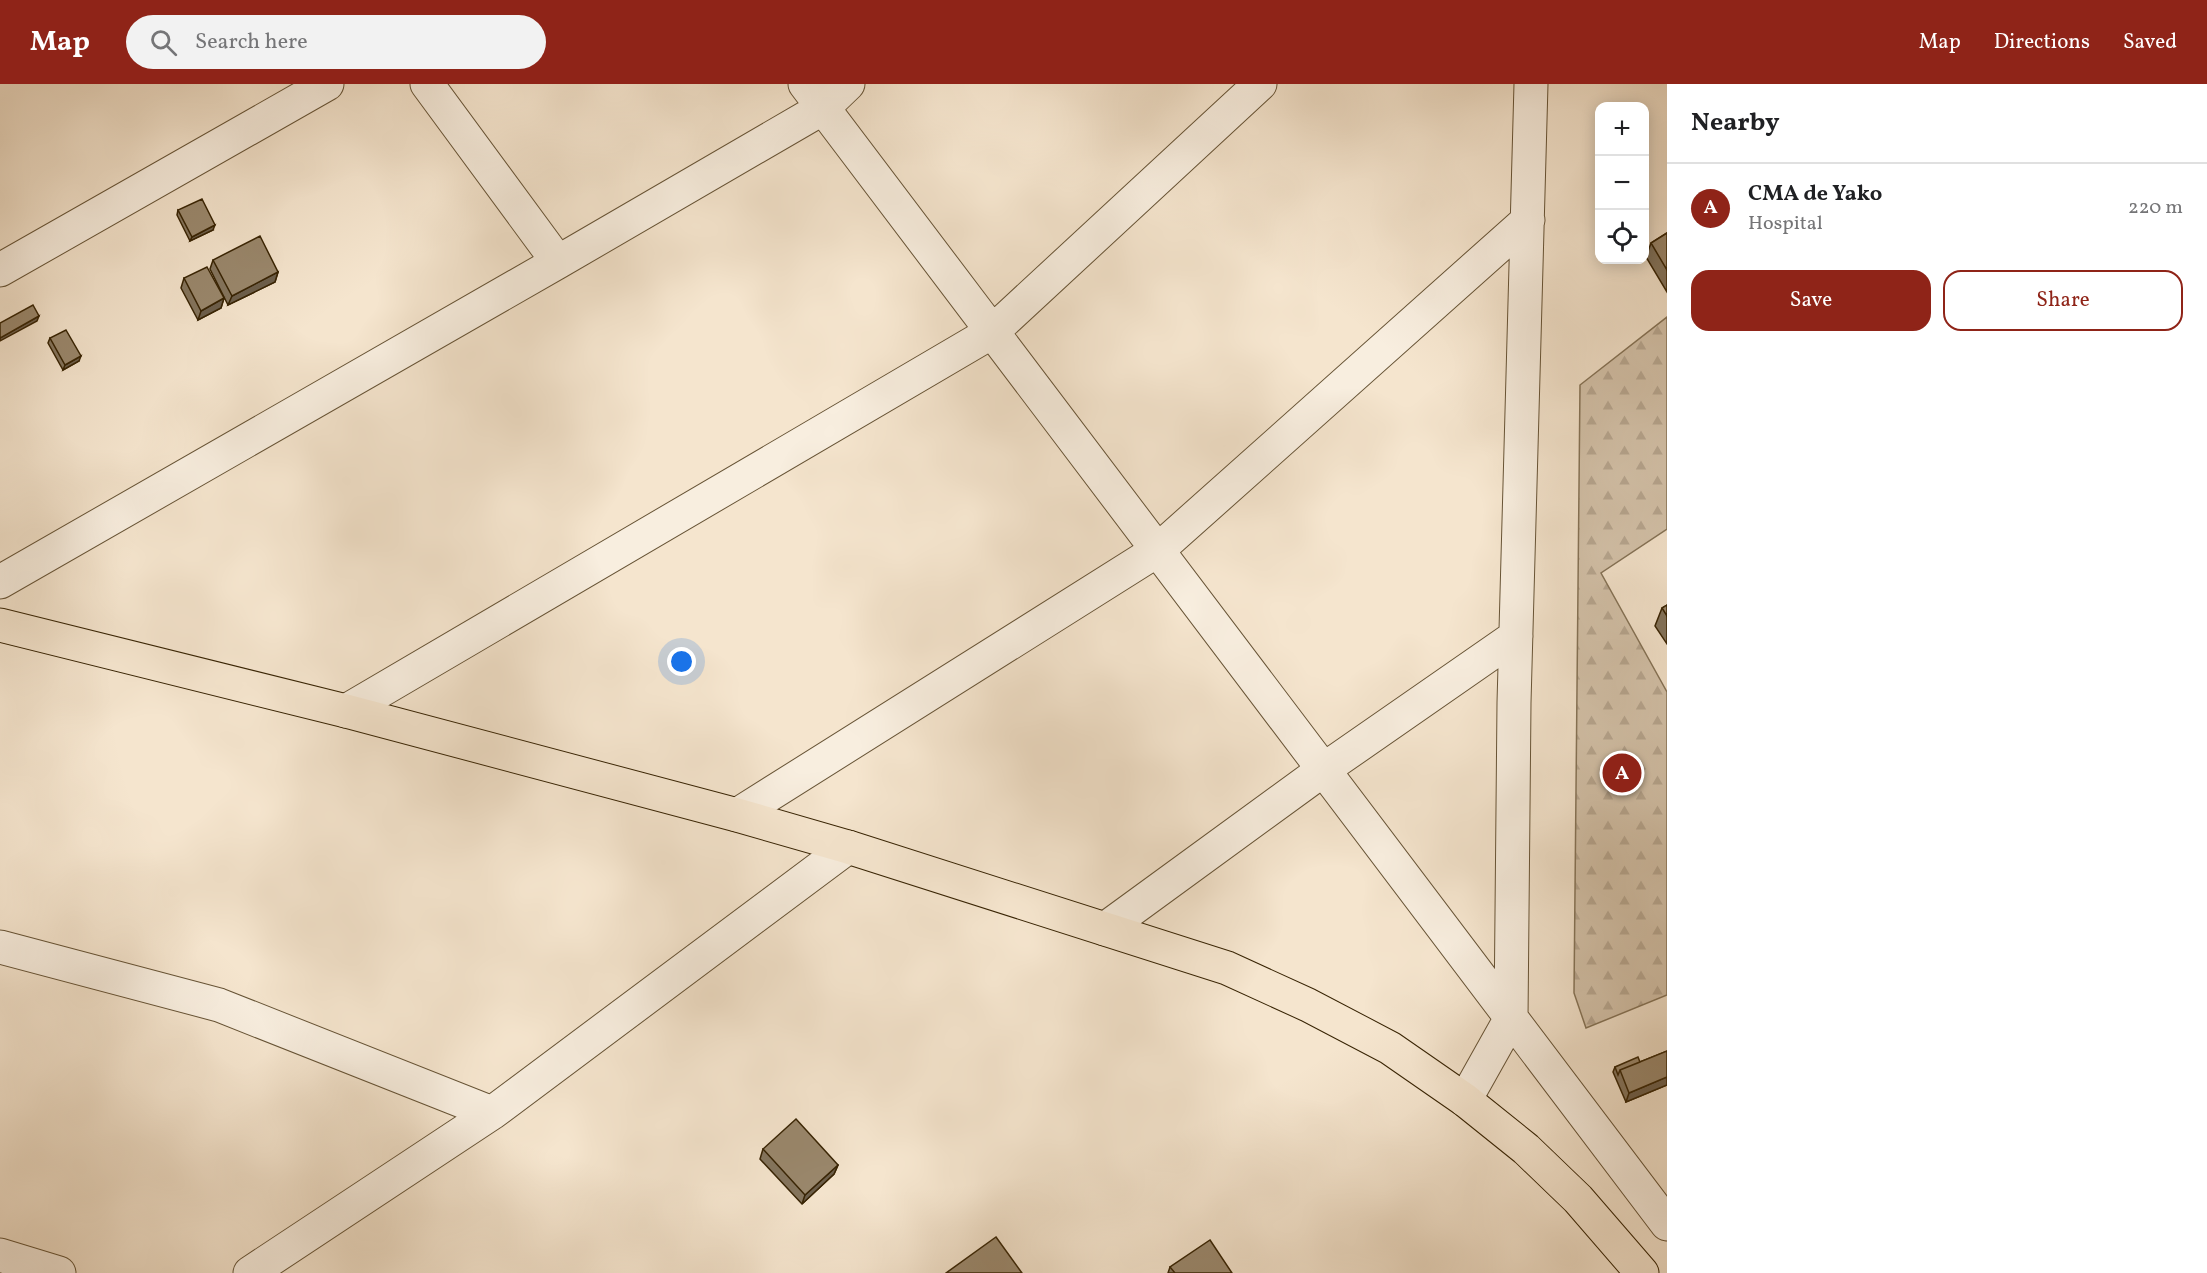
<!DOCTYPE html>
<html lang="en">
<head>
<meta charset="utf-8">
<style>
  :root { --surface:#fff; --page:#f2f2f2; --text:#202124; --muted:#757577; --line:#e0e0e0; --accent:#8f2418 }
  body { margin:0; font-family:Vollkorn,serif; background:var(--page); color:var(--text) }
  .controls { position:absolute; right:18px; top:18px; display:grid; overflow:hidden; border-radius:12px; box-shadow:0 3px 15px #0003 }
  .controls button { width:54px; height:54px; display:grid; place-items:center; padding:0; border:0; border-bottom:2px solid var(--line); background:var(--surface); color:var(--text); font:30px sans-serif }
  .you { position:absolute; left:682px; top:578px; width:21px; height:21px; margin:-15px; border:4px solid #fff; border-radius:50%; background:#1a73e8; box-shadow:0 0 0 9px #1a73e833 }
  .badge { display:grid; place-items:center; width:39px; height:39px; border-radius:50%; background:var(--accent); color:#fff; font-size:20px; font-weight:700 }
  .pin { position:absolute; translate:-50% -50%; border:3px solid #fff; box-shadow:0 2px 6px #0006 }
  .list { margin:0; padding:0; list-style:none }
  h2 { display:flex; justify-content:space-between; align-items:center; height:78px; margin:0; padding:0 24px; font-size:26px }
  h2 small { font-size:20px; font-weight:400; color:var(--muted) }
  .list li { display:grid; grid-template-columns:39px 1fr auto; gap:18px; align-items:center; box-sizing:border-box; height:90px; padding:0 24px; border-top:2px solid var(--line) }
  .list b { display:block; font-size:22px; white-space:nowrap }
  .list p { margin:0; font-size:20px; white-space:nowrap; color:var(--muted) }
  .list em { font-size:20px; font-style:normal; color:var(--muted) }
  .actions { display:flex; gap:12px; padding:18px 24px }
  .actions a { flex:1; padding:14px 0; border:2px solid var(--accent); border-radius:18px; text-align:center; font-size:21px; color:var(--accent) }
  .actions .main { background:var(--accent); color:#fff }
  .icon { flex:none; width:33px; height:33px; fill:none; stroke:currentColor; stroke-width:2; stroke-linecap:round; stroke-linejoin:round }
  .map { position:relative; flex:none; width:1667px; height:1189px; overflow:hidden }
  header { display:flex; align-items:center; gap:36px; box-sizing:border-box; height:84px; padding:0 30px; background:var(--accent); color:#fff }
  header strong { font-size:28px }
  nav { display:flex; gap:33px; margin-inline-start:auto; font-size:21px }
  .search { width:420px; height:54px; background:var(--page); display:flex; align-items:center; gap:15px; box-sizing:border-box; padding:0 21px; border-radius:33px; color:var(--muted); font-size:22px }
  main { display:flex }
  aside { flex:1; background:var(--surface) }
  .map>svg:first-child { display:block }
  .forest { fill:url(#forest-firs); stroke:#867458; stroke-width:1.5 }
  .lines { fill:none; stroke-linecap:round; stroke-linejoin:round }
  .minor-casing { stroke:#675436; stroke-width:35 }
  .major-casing { stroke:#382404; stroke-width:35 }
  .minor { stroke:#f8eedf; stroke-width:33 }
  .major { stroke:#f5e5ce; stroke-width:33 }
  .wall { fill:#84755e; stroke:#382404; stroke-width:1.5 }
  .shaded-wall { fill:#6c5f4c; stroke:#382404; stroke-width:1.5 }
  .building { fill:#9a886d; stroke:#382404; stroke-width:1.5 }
</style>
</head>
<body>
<header>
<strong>Map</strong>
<div class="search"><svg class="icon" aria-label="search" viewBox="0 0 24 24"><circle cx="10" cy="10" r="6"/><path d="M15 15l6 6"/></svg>Search here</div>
<nav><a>Map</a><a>Directions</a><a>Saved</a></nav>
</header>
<main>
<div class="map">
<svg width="1667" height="1189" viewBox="0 0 1667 1189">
  <defs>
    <pattern id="forest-firs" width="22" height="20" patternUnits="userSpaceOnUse" patternTransform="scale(1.5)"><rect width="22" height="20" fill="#d5c4ac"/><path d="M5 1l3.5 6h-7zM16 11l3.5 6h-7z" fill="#b8a892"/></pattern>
  </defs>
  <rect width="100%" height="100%" fill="#f5e5ce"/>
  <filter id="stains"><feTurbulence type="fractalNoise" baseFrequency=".00333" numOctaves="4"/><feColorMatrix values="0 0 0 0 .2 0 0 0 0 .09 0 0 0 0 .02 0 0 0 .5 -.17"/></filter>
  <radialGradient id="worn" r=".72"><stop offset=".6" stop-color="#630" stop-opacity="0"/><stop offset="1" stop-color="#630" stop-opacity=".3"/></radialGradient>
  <path class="forest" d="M1667,233V445L1601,489L1667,608V911L1586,944L1574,909L1580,301Z"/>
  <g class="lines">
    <g class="minor-casing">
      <path id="minor" d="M427,0L558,178
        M805,0L1667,1140
        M0,186L327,0
        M0,498L558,178L823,24L848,0
        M346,627L992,248L1260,0
        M737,731L1158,466L1528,136
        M1105,845L1323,686L1516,552
        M0,863L219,921L492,1029
        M1465,1016L1511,934L1514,619L1531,0
        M0,1171L59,1189
        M250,1189L492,1029L848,763"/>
    </g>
    <g class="major-casing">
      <path id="major" d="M0,541L346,627L737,731L848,763L1227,884L1308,921L1390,964L1465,1016L1526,1065L1578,1115L1642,1189"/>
    </g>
    <use href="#minor" class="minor"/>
    <use href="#major" class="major"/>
  </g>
  <path class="wall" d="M178,126L213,146L190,157L177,131Z
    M1667,149V208L1646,173L1651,159Z
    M213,176L278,188L275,198L228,221L210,185Z
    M184,194L224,214L221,224L198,236L181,204Z
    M50,254L79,277L63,286L48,259Z
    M1667,521V560L1655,542L1662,524Z
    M1667,967V1001L1626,1018L1613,988L1615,983L1640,978Z
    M763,1065L838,1081L834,1090L802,1120L760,1075Z
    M1170,1183L1232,1189H1168Z"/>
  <path class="shaded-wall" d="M215,141L213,146L190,157L192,153Z
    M278,188L275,198L228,221L232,212Z
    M224,214L221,224L198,236L201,227Z
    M39,232L37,237L0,257V254Z
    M81,272L79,277L63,286L65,281Z
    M1667,993V1001L1626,1018L1629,1009Z
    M838,1081L834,1090L802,1120L805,1111Z"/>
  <path class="building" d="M202,115L215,141L192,153L178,126Z
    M1667,149V186L1651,159Z
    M260,152L278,188L232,212L213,176Z
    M207,183L224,214L201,227L184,194Z
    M33,221L39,232L0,254V239Z
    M66,246L81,272L65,281L50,254Z
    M1667,521V532L1662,524Z
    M1667,967V993L1629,1009L1620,986Z
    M1638,973L1640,978L1620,986L1618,991L1615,983Z
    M796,1035L838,1081L805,1111L763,1065Z
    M996,1153L1022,1189H946Z
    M1210,1156L1232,1189H1175L1170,1183Z"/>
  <rect width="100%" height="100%" filter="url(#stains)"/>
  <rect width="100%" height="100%" fill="url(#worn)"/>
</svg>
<div class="controls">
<button>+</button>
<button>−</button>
<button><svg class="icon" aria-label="locate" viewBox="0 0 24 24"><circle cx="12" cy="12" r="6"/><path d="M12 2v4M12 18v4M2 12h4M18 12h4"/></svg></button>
</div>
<div class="you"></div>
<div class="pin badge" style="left:1622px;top:689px">A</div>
</div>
<aside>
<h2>Nearby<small></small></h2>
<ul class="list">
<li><span class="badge">A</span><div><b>CMA de Yako</b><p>Hospital</p></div><em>220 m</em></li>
</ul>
<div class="actions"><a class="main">Save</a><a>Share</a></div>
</aside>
</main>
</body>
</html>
